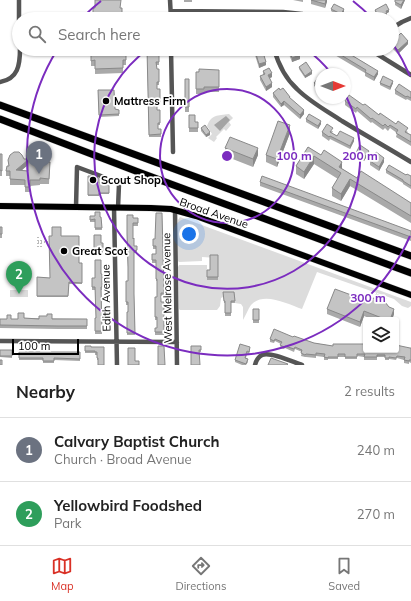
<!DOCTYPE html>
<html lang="en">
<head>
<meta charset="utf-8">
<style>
  :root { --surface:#fff; --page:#f2f2f2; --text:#222; --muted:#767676; --line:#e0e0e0; --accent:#d93025 }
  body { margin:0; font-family:Mulish,sans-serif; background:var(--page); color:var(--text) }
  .controls { position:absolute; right:12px; bottom:12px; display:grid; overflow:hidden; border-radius:4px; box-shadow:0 1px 3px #0004 }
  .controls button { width:36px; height:36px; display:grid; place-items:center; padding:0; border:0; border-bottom:1px solid var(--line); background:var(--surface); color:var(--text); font:20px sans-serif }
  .compass { position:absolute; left:315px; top:68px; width:36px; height:36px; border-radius:50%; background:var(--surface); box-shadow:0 1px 3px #0004; rotate:90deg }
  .scale { position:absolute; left:12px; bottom:10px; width:67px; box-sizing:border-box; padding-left:4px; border:2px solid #000; border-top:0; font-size:11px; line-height:14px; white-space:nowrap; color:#000; -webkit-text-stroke:3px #fff; paint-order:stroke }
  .you { position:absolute; left:189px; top:234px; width:14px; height:14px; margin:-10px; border:3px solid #fff; border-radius:50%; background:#1a73e8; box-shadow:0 0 0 6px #1a73e833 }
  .badge { display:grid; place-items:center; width:26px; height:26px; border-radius:50%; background:var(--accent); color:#fff; font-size:13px; font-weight:700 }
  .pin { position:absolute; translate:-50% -33px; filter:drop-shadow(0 1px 2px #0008) }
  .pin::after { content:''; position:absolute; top:21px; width:14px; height:12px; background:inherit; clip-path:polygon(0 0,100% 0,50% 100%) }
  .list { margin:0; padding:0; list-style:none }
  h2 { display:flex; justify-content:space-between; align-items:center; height:52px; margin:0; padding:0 16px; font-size:17px }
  h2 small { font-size:13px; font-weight:400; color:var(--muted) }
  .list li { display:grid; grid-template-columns:26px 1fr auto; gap:12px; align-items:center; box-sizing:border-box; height:64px; padding:0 16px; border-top:1px solid var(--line) }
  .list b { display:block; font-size:15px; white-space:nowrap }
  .list p { margin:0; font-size:13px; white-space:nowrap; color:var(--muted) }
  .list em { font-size:13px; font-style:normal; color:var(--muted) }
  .icon { flex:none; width:22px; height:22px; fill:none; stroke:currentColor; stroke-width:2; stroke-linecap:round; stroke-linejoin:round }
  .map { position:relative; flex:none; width:411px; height:365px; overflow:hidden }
  .search { position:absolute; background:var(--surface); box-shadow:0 1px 3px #0004; left:12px; right:12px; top:12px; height:44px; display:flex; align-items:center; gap:10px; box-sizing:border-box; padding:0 14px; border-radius:22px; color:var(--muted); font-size:15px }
  .sheet { height:180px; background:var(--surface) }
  nav { display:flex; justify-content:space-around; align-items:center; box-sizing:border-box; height:56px; border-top:1px solid var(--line); background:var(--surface); font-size:11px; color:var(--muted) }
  nav a { display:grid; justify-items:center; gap:2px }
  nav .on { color:var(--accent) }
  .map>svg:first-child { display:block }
  .green { fill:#dcdcdc }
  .water { fill:#a3a3a3 }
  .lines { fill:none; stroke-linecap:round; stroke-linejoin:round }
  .major-casing { stroke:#dbdbdb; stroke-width:7 }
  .highway-casing { stroke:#dbdbdb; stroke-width:8 }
  .path { stroke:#777; stroke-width:1; stroke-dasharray:1 2; stroke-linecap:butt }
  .minor { stroke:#555; stroke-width:4.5 }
  .major { stroke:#000; stroke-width:6 }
  .highway { stroke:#000; stroke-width:7 }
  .wall { fill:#a9a9a9; fill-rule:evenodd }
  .shaded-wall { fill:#898989 }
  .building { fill:#c4c4c4; stroke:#898989; fill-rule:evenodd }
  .ring { fill:none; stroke:#7b2cbf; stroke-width:2 }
  .poi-dot { fill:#000; stroke:#fff; stroke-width:1.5 }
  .labels { text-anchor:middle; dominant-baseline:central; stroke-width:3.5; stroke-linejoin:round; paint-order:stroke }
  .poi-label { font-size:11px; font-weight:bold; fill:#000; stroke:#fff; text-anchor:start }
  .street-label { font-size:11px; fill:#000; stroke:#fff }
  .centre { fill:#7b2cbf; stroke:#fff; stroke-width:2 }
  .ring-label { font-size:12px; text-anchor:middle; font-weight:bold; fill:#7b2cbf; stroke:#fff; stroke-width:3.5; stroke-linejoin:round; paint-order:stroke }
</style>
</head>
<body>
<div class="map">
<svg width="411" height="365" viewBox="0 0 411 365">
  <rect width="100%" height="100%" fill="#fff"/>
  <path class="green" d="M229,114L233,118L229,122L231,125L226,131L224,129L216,137L217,138L214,142L208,138L212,134L207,126C212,114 217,116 229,114Z
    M180,217L411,302V306L408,308L402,306L394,299L317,272L302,309C288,304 263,291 251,305C248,309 246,315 243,320V307L241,304L235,303L223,294V297L221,298L220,306L217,310H180L179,309L178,267L179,265H207V279H218V258L202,257V261L179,262L178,261V220Z
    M10,290H28V297H10Z"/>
  <path class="water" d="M226,116L230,120L220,131L214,125Z"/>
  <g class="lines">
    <g class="major-casing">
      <path id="major" d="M0,206L151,208L171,209L196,216L411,295"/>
    </g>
    <g class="highway-casing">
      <path id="highway" d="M0,105L411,256
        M0,119L141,173L411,273"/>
    </g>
    <path class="path" d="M38,237V247
      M38,242H51
      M41,247V238"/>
    <path class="minor" d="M19,0V20
      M170,0L171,19
      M171,11L283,12L302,14L318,19
      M271,12V19
      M392,28L402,22L411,18
      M171,49L173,152
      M274,49C278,63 286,79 297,89C310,102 327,111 342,121C365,135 388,148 411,162
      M369,49L411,75
      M0,82C18,79 20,65 20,49
      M76,207L77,167L101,176L119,184L118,208
      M114,207L117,365
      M175,210L177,365
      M0,341L177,342
      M255,365C256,361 258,357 262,355C270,351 293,362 302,365"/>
    <use href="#major" class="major"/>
    <use href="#highway" class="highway"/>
  </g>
  <path class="wall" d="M184,0H192V2H184Z
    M293,0H303V2Z
    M311,0H327L325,8L311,4Z
    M405,0L401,9L395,5V2Z
    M331,9L344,12L341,17L331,11Z
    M375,10L389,12L387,13V15L382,18L381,16L378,17L375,12Z
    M392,42L408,44L398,54L392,48Z
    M91,49H128V55H126V65H123V73L95,74V66H91Z
    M144,49H159V65H156L157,69H159V85H157V89H160V106H157V110H160V125H158V129H161V137H149L147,51H144Z
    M287,49H297L300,59L292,62Z
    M320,49H343L349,54L365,63L378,74L374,81L365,76V73L328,51L326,54L320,51Z
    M255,51L266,65L259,68L255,55Z
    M299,67L312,74L305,78L299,69Z
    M219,70V92H204V94H196V72Z
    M263,71L272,77L270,78L272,87L266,91L260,80V76L263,75Z
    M321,78V91L314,86V83Z
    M185,79H189V112H185Z
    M380,83H393L390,90L380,85Z
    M98,90L115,109L119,110V116L99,117Z
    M280,90L290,98L304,114L300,119L284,105L281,107L273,97V93Z
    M395,90L411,92V101L407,99L406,100L395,94Z
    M345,101L363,105L379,115L408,132L407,133L411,135V146L396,137L397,133L390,128L388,131L385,128L383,130L372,122L371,123L357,111L356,113L345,105Z
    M189,115L195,122H198V132H189Z
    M306,119L321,124L318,129L306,122Z
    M201,128L210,135L206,137L201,131Z
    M333,131L332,133L337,136L354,141L350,149L330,139L329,141L322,136V132Z
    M290,133L277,167L266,162V155Z
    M308,147L357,178L411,203V223L350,186L341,201L332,196V188L338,179L314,164L304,179L296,174V166Z
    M225,148L258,155L253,167L225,156Z
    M356,153H369L364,161L356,155Z
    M0,154H2V176H0Z
    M24,159L42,162H50L49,184H40V185L30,186V192H25V185H10V176H6V171L9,166L8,160ZM28,165V171L22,170L24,168Z
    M370,161L384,162L379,171L370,165Z
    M386,170L411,176V189L403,184V183L386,173Z
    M88,176L99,183H109V194H99V196H88Z
    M260,182L411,231V241L260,186Z
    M162,213L164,296H161V302H164V335H155V328H157V320H155V309L157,297V281H156V263H152V254H156V249H153V239H155Z
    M127,215L133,218H138V226H133V239L134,246H137V253H134V294L135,335H127V312H128V305H126V281H128V268L127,237Z
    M90,216L101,217L102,230H95V222H90Z
    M0,227H2V238H0Z
    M94,235L101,243H103V255H94Z
    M52,236H61L79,263H82V284H69L68,297H37V277L50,278Z
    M218,255V280H207V270H210Z
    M101,274H102V290H101L102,334H95V318H96L95,290H92V278H95Z
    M223,292H234L235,303H231V316H225V303H224Z
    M362,299H367L386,303L394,314L392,320H374L364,316L360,327L327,314V309Z
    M253,309H259V323H253Z
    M24,318L87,319V329H58L0,328V319H18Z
    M293,337L314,343L333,346L411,348V363L409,362V364L404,363V360L397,358L396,360L389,359V360H385V357H377V360H364V357L357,356V359H345V357H338V359H328V360H324V357L316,356V358L306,357H305L301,356L302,352L295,349L294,352L285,348L284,349L280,348L281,344L275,341L274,343L270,342V339Z
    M85,346L91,347H104L98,360H97V355H95V353H85Z
    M191,346H201V352H199Z
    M0,350H12V358L0,357Z
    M250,350L249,355L247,354L246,358L248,362L246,365H242L235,362V360Z
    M19,352H80V361L54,360V363H43V360H19Z"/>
  <path class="shaded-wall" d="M326,0H327V2L325,8V4Z
    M404,0H405L401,9V5Z
    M344,9V12L341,17V14Z
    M389,10V12L387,13V15L382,18V15L386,11Z
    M381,13V16L378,17V15Z
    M408,41V44L398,54V50Z
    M327,49H328V51L326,54V51Z
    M300,55V59L292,62V58Z
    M266,62V65L259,68V64Z
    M312,71V74L305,78V76Z
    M378,71V74L374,81V77Z
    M272,73V77L268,79V75Z
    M393,81V83L390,90V87Z
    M272,83V87L266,91V87Z
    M348,89V92L345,96V94Z
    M284,101V105L281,107V104Z
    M304,110V114L300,119V115Z
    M321,121V124L318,129V126Z
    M290,125V133L277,167V159Z
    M210,132V135L206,137V135Z
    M354,138V141L350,149V146Z
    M258,148V155L253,167V159Z
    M369,151V153L364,161V158Z
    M314,156V164L304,179V172Z
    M384,158V162L379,171V167Z
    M28,160V165L16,175V170Z
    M342,162V169L339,167Z
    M350,179V186L341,201V194Z
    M394,309V314L392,320H390Z
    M364,311V316L360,327V322Z"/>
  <path class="building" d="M95,0H121L120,8H122V16H125V19H91V17H93V8H95Z
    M311,0H326L325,4Z
    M395,0H404L401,5L395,2Z
    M334,4L344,9L341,14L331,9Z
    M386,4L389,10L386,11L387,13L382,15L381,13L378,15L375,10Z
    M368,14L370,19H356L355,18Z
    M187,15H197V19H187Z
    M401,33L408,41L398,50L392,44V42Z
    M91,49H128V50H126V60H123V68L95,69V60L91,61Z
    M147,49H159V62H156L157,69H159V82H157V89H160V103H157V110H160V123H158V129H161V134L149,135Z
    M260,49H262L266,62L259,64L255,51Z
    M289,49H297L300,55L292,58Z
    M331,49H343L349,52L348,53L378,71L374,77L365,72L366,70Z
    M306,62L312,71L305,76L299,67Z
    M269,68L272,73L268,75L272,83L266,87L260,76L265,74L263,71Z
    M199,69L219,70V87H204V89H196V72H199Z
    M383,76L393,81L390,87L380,83Z
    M319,77L321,78V88L314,83Z
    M185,79H189V107H185Z
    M399,84L411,92V98L407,96L406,97L395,90Z
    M345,87L348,89L345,94Z
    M279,88L280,90L283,88L290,97H289L304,110L300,115L284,101L281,104L273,93Z
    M98,90H114L115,109L119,110V114L99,115Z
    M349,95L363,105L365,104L379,115L380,113L396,124L398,121L408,128L405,132L411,135V142L396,133L398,130L390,125L388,127L385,124L383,126L372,118L371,119L357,107L356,109L345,101Z
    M309,114L321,121L318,126L306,119Z
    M189,115H195V122H198V128H189Z
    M278,121L290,125L277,159L266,155Z
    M327,124L333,128L330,132L337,136L340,131L354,138L350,146L330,136L329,137L322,132Z
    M205,125L210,132L206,135L201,128Z
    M230,137L258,148L253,159L225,148Z
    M360,145L369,151L364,158L356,153Z
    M308,147L321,155L324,150L342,162L339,167L357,178L361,171L411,203V216L350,179L341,194L332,188L341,173L314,156L304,172L296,166Z
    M14,152H19L22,155L24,159H41L42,162H50L49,179L40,178V180H30V187H25V180L10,179V171H6L7,166H9L8,160L10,155ZM28,160V171L16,170Z
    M376,152L384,158L379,167L370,161Z
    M0,154H2V171L0,170Z
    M389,165L406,175L407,174L411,176V186L403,181V180L386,170Z
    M88,176H93L99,178V183H109V193H99V195H88Z
    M262,176L411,231V237L260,182Z
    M95,212H100V217H101L102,228H95V219L90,220V216H95Z
    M156,213H162L164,293H161V302H164V332H155V328H157V317H155V297H157V279H156V260H152V254H156V246H153V239H155Z
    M127,215H133V218H138V223H133V239L134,238V246H137V250L134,251V294L135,333H127V312H128V302H126V281H128V267L127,234Z
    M0,227H2V234H0Z
    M52,227H61V236H79V263H82V283L69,282L68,296H37V277L50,278L49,236H52Z
    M94,235H101V243H103V251H94Z
    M210,255H218V277H207V270H210Z
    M95,260H101V274H102V287H101L102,331H95V318H96L95,287H92V278H95Z
    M335,289L362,299L364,298L367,299L375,298L376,294L386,298L385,302L389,307L394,309L390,320H387L364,311L360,322L327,309Z
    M223,292H234L235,301H231V313H225V301H224Z
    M253,309H259V320H253Z
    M18,313H24V318L39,319V316H47V314H52V319H87V326H58L0,325V319H7V315H11V319H18Z
    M274,329L293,337L294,336L314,343L333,346V344H366V350H396V345L410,348H411V360H409V361L404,360L405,357L397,356L396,358L389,357V358H385V355H377V357H364L365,354H357V357H345V354H338V357H328V358L324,357L325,354L316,353V355L306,354L305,355L301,353L302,350L295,347L294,349L285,346L284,347L280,345L282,342L275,339L274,341L270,339Z
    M240,344L250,347L249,352L247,351L245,358L248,359L246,364L235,360Z
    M85,346H91V347H104V365H98V358H97V352H95V351H85Z
    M158,346H164L165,365H158Z
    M191,346H201V350H199L200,365H191Z
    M128,348H135V361H139V365H128Z
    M0,350H12V356H0Z
    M19,352H80V359L54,358V361H43V358H19Z
    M271,358L288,364L287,365H268Z
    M0,360H2V365H0Z"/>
  <g class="ring">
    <circle cx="227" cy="156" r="67"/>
    <path d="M306 49A133 133 0 0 1 331 73M346 96A133 133 0 1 1 148 49"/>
    <path d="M410 236A200 200 0 1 1 57 50M82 18A200 200 0 0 1 101 1M353 1A200 200 0 0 1 372 18M393 44A200 200 0 0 1 410 76"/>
  </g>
  <g class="poi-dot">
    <circle cx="106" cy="101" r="4"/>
    <circle cx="93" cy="180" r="4"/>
    <circle cx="64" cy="251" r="4"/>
  </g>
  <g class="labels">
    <g class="poi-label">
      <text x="114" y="101">Mattress Firm</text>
      <text x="101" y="180">Scout Shop</text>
      <text x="72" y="251">Great Scot</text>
    </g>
    <g class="street-label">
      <text transform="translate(214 213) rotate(19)">Broad Avenue</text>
      <text transform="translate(167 288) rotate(-91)">West Melrose Avenue</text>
      <text transform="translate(106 298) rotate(-91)">Edith Avenue</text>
    </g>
  </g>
  <circle cx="227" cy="156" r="6" class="centre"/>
  <g class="ring-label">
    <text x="294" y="160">100 m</text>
    <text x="360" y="160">200 m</text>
    <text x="368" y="302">300 m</text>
  </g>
</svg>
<div class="controls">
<button><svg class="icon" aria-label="layers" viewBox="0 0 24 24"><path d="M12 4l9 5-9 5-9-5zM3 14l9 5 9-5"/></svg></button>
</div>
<svg class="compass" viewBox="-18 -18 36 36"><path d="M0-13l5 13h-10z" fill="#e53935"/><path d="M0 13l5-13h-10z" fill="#767676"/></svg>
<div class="scale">100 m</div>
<div class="you"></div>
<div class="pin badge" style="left:39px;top:174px;background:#6b7280">1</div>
<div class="pin badge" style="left:19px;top:294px;background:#2e9e5b">2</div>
<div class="search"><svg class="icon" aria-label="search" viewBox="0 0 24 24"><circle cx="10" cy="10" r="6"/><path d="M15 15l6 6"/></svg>Search here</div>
</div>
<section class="sheet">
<h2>Nearby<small>2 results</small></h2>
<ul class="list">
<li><span class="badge" style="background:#6b7280">1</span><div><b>Calvary Baptist Church</b><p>Church · Broad Avenue</p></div><em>240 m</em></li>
<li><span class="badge" style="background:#2e9e5b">2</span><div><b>Yellowbird Foodshed</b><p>Park</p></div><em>270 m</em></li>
</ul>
</section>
<nav>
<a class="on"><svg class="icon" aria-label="map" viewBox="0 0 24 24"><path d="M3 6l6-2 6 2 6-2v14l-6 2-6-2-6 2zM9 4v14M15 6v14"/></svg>Map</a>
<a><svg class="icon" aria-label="directions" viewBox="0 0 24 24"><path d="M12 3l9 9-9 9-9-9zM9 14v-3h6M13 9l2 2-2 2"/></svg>Directions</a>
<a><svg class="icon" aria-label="saved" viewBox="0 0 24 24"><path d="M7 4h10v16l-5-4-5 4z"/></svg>Saved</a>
</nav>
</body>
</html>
